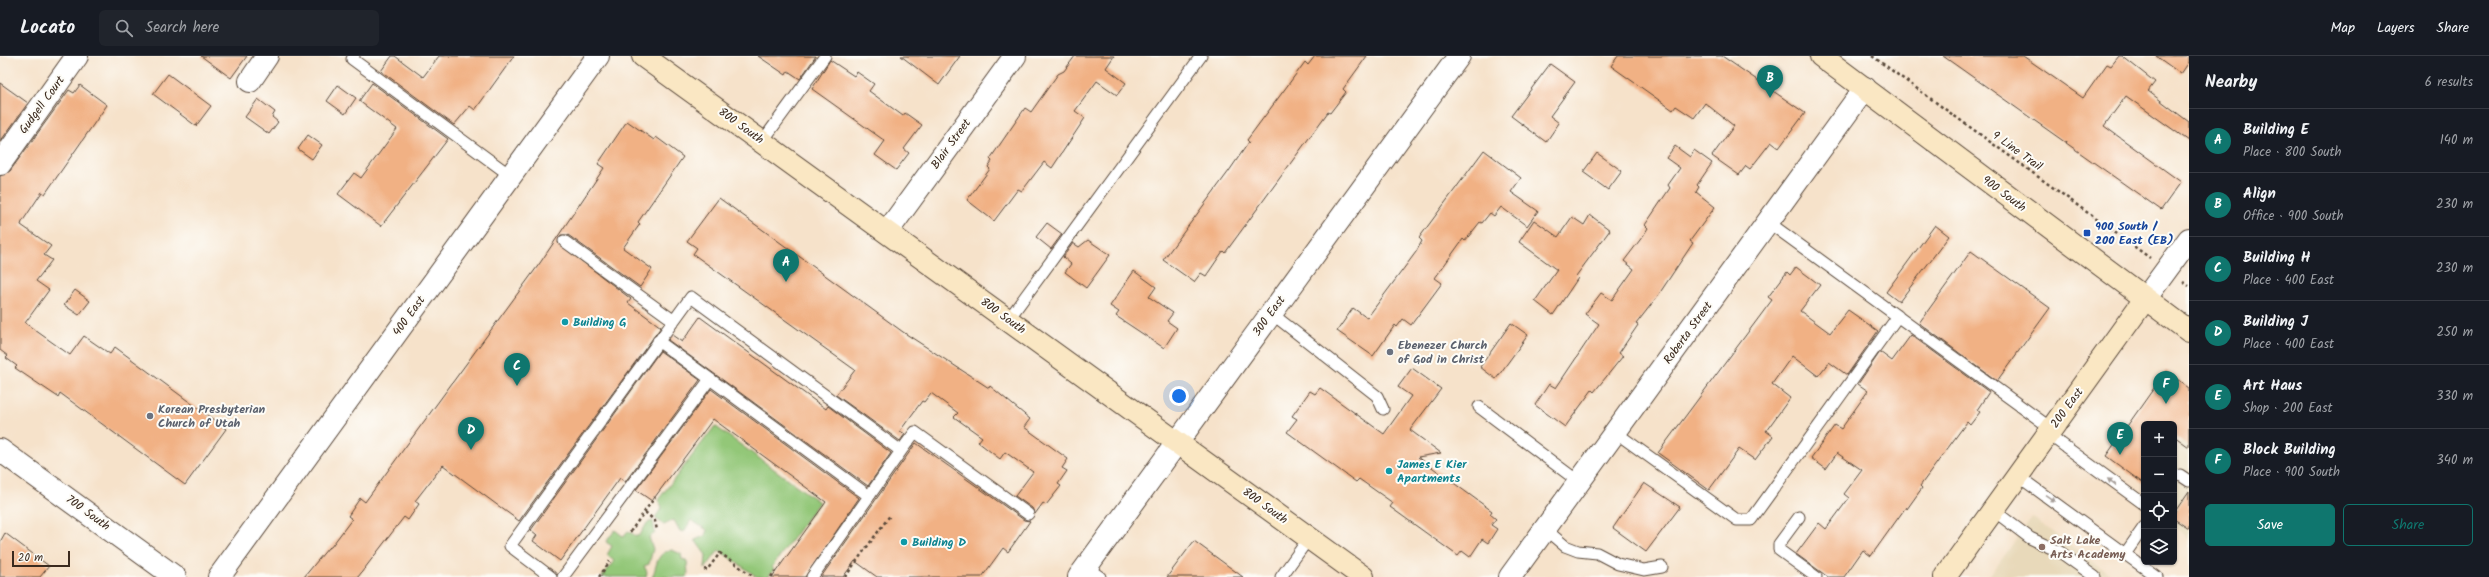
<!DOCTYPE html>
<html lang="en">
<head>
<meta charset="utf-8">
<style>
  :root { --surface:#171b24; --page:#20242c; --text:#f1f3f6; --muted:#9ea1a6; --line:#363941; --accent:#0f766e }
  body { margin:0; font-family:Kalam,sans-serif; background:var(--page); color:var(--text) }
  .controls { position:absolute; right:12px; bottom:12px; display:grid; overflow:hidden; border-radius:6px; box-shadow:0 1px 3px #0004 }
  .controls button { width:36px; height:36px; display:grid; place-items:center; padding:0; border:0; border-bottom:1px solid var(--line); background:var(--surface); color:var(--text); font:20px sans-serif }
  .scale { position:absolute; left:12px; bottom:10px; width:58px; box-sizing:border-box; padding-left:4px; border:2px solid #3b2a1e; border-top:0; font-size:11px; line-height:14px; white-space:nowrap; color:#3b2a1e; -webkit-text-stroke:3px #fdfcf7; paint-order:stroke }
  .you { position:absolute; left:1179px; top:340px; width:14px; height:14px; margin:-10px; border:3px solid #fff; border-radius:50%; background:#1a73e8; box-shadow:0 0 0 6px #1a73e833 }
  .badge { display:grid; place-items:center; width:26px; height:26px; border-radius:50%; background:var(--accent); color:#fff; font-size:13px; font-weight:700 }
  .pin { position:absolute; translate:-50% -33px; filter:drop-shadow(0 1px 2px #0008) }
  .pin::after { content:''; position:absolute; top:21px; width:14px; height:12px; background:inherit; clip-path:polygon(0 0,100% 0,50% 100%) }
  .list { margin:0; padding:0; list-style:none }
  h2 { display:flex; justify-content:space-between; align-items:center; height:52px; margin:0; padding:0 16px; font-size:17px }
  h2 small { font-size:13px; font-weight:400; color:var(--muted) }
  .list li { display:grid; grid-template-columns:26px 1fr auto; gap:12px; align-items:center; box-sizing:border-box; height:64px; padding:0 16px; border-top:1px solid var(--line) }
  .list b { display:block; font-size:15px; white-space:nowrap }
  .list p { margin:0; font-size:13px; white-space:nowrap; color:var(--muted) }
  .list em { font-size:13px; font-style:normal; color:var(--muted) }
  .actions { display:flex; gap:8px; padding:12px 16px }
  .actions a { flex:1; padding:9px 0; border:1px solid var(--accent); border-radius:6px; text-align:center; font-size:14px; color:var(--accent) }
  .actions .main { background:var(--accent); color:#fff }
  .icon { flex:none; width:22px; height:22px; fill:none; stroke:currentColor; stroke-width:2; stroke-linecap:round; stroke-linejoin:round }
  .map { position:relative; flex:none; width:2189px; height:521px; overflow:hidden }
  header { display:flex; align-items:center; gap:24px; box-sizing:border-box; height:56px; padding:0 20px; background:var(--surface); border-bottom:1px solid var(--line) }
  header strong { font-size:19px }
  nav { display:flex; gap:22px; margin-inline-start:auto; font-size:14px }
  .search { width:280px; height:36px; background:var(--page); display:flex; align-items:center; gap:10px; box-sizing:border-box; padding:0 14px; border-radius:6px; color:var(--muted); font-size:15px }
  main { display:flex }
  aside { flex:1; background:var(--surface) }
  .map>svg:first-child { display:block }
  .built { fill:#e8d9ba }
  .green { fill:#93c778; stroke:#67784b }
  .building { fill:#f1b184 }
  .lines { fill:none; stroke-linecap:round; stroke-linejoin:round }
  .lane-casing { stroke:#574638; stroke-width:13 }
  .street-casing { stroke:#574638; stroke-width:24 }
  .secondary-casing { stroke:#574638; stroke-width:24 }
  .path { stroke:#574638; stroke-width:2.5; stroke-dasharray:3 3; stroke-linecap:butt }
  .lane { stroke:#fff; stroke-width:11 }
  .street { stroke:#fff; stroke-width:22 }
  .secondary { stroke:#fae7c3; stroke-width:22 }
  .oneway { fill:#a79f9a }
  .transit-dot { fill:#1a4fb4; stroke:#fdfcf7; stroke-width:1.5 }
  .culture-dot { fill:#0f9aa8; stroke:#fdfcf7; stroke-width:1.5 }
  .worship-dot { fill:#6b7280; stroke:#fdfcf7; stroke-width:1.5 }
  .education-dot { fill:#8d6e63; stroke:#fdfcf7; stroke-width:1.5 }
  .labels { text-anchor:middle; dominant-baseline:central; stroke-width:4; stroke-linejoin:round; paint-order:stroke }
  .street-label { font-size:12px; fill:#3b2a1e; stroke:#fdfcf7 }
  .transit-label { font-size:12px; font-weight:bold; fill:#164399; stroke:#fdfcf7; text-anchor:start }
  .culture-label { font-size:12px; font-weight:bold; fill:#0d838f; stroke:#fdfcf7; text-anchor:start }
  .worship-label { font-size:12px; font-weight:bold; fill:#5b616d; stroke:#fdfcf7; text-anchor:start }
  .education-label { font-size:12px; font-weight:bold; fill:#785e54; stroke:#fdfcf7; text-anchor:start }
</style>
</head>
<body>
<header>
<strong>Locato</strong>
<div class="search"><svg class="icon" aria-label="search" viewBox="0 0 24 24"><circle cx="10" cy="10" r="6"/><path d="M15 15l6 6"/></svg>Search here</div>
<nav><a>Map</a><a>Layers</a><a>Share</a></nav>
</header>
<main>
<div class="map">
<svg width="2189" height="521" viewBox="0 0 2189 521">
  <rect width="100%" height="100%" fill="#fdfcf7"/>
  <filter id="ink" filterUnits="userSpaceOnUse"><feTurbulence type="fractalNoise" baseFrequency=".025" numOctaves="2"/><feDisplacementMap in="SourceGraphic" scale="8" xChannelSelector="R" yChannelSelector="G"/><feConvolveMatrix kernelMatrix="1 2 1 2 8 2 1 2 1" color-interpolation-filters="sRGB"/></filter>
  <filter id="wash" filterUnits="userSpaceOnUse"><feTurbulence type="fractalNoise" baseFrequency=".012" numOctaves="4" result="noise"/><feDisplacementMap in="SourceGraphic" scale="16" xChannelSelector="R" yChannelSelector="G"/><feGaussianBlur stdDeviation="0.9" result="paint"/><feColorMatrix in="noise" values="0 0 0 0 0 0 0 0 0 0 0 0 0 0 0 0 0 1.4 0 .05"/><feComposite in="paint" operator="in"/></filter>
  <g filter="url(#wash)">
    <rect width="100%" height="100%" fill="#f6e2ca"/>
    <path class="built" d="M2189,375V482L2174,471V396Z
      M2032,461L2114,521H1989Z"/>
    <path class="green" d="M715,370L819,446L772,511L774,513L768,521H757L719,494L705,513L706,499L695,484L706,479L707,474L691,464L684,476L680,475L674,464L664,469L655,462L662,451L658,444Z
      M653,465L655,477L649,481L653,493L649,508L644,510L647,516L646,521H602L614,505L607,499L612,490L606,486L615,474L624,481L628,475L636,480L640,479L647,467Z
      M672,494L681,498L682,503L687,505L688,519L686,521H652C658,509 655,497 672,494Z"/>
    <g id="blocks">
      <path class="building" d="M201,0H247L231,22Z
        M392,0H395L423,21L439,0H514L475,54L470,50L454,69L381,15Z
        M758,0H816L800,23L788,15L786,19Z
        M901,0H960L939,29Z
        M1075,0H1114L1106,12L1126,27L1117,39L1097,25L1075,55L1085,62L1052,112L1044,106L1022,135L1018,133L994,165L967,144L990,113L988,111L992,105L990,103L1025,52L1031,56L1058,18L1064,15Z
        M1315,0H1367L1343,33L1346,36L1330,57L1328,56L1225,197L1223,195L1206,220L1201,217L1194,226L1163,204L1229,115L1249,86L1247,84L1305,6L1308,9Z
        M1618,0H1722L1805,57L1779,92L1771,86L1750,113L1746,110L1739,119L1712,100L1734,70L1705,47L1694,62L1676,50L1673,54L1611,10Z
        M1943,0H2023L2083,42L2107,8L2111,10L2119,0H2122L2155,26L2148,35L2189,66V85L2126,40L2104,70L2181,126L2161,154Z
        M2156,0H2189V6L2181,18Z
        M830,4L854,20L857,16L874,28L869,35L903,60L905,57L922,69L904,93L909,97L896,114L875,99L885,85L812,33Z
        M1550,8L1575,26L1550,60L1559,67L1546,86L1511,60Z
        M168,18L211,50L196,70L153,38Z
        M0,27L28,47L0,86Z
        M372,27L448,83L381,170L338,138L354,117L361,122L397,73L359,45Z
        M80,29L107,49L45,138L42,136L22,166L21,169L51,190L44,199L52,204L36,225L49,234L25,267L70,299L84,280L110,298L115,291L226,373L185,429L60,337L58,341L15,312L17,310L6,302L8,300L0,294V120L10,115L69,34L74,37Z
        M338,29L356,42L345,58L327,45Z
        M258,43L275,56L272,61L278,66L269,78L245,61Z
        M627,65L654,84L656,81L683,101L638,166L640,168L623,192L652,213L640,231L568,179H561L558,187L631,243L628,247L661,271L519,465L443,409L415,445L419,448L408,464L404,461L358,521H304L328,492L331,491L352,463L348,460L360,442L365,446L540,207L604,112L598,108Z
        M308,79L322,89L312,103L298,93Z
        M1675,90L1690,101L1694,94L1712,107L1697,129L1699,131L1696,136L1715,151L1690,185L1693,187L1657,241L1636,268L1638,269L1619,297L1623,300L1594,336L1592,334L1565,371L1535,349L1549,328L1556,332L1599,268L1585,258L1601,237L1612,244L1634,213L1624,205L1643,180L1648,172L1645,169L1670,132L1668,129L1680,112L1666,102Z
        M1484,94L1521,122L1511,136L1538,155L1527,170L1501,151L1494,160L1490,157L1482,167L1480,166L1465,185L1463,183L1435,222L1442,227L1411,269L1403,263L1397,271L1395,269L1373,300L1337,275L1353,252L1367,262L1416,196L1422,185L1419,182Z
        M1597,97L1622,115L1608,134L1583,116Z
        M719,142L903,276L989,332L990,330L1030,363L1024,371L1068,403L1062,412L1067,415L1058,428L1061,430L1046,449L1043,447L1035,458L1032,452L1015,440L1033,416L1005,396L1000,403L978,386L982,381L954,361L958,357L931,337L924,346L922,345L900,375L905,378L900,385L836,339L855,314L693,198L697,192L687,185Z
        M1590,159L1610,174L1576,220L1578,222L1553,259L1535,245L1557,214L1519,186L1534,164L1558,181L1572,161L1584,169Z
        M1047,167L1062,178L1051,193L1036,181Z
        M1935,169L1949,180L1899,246L1886,236Z
        M1088,184L1110,199L1086,232L1065,216L1071,208L1063,201L1073,187L1079,191Z
        M1971,195L2050,252L1997,325L1919,267Z
        M1796,211L1820,229L1800,255L1830,277L1848,254L1878,275L1847,319L1829,306L1818,320L1792,300L1772,328L1790,342L1766,375L1773,380L1755,404L1739,393L1709,434L1658,397L1772,244L1768,241L1787,216L1790,219Z
        M1134,215L1156,231L1149,241L1173,257L1167,265L1177,272L1164,292L1116,260L1119,256L1110,250Z
        M75,234L90,245L79,259L64,249Z
        M700,261L826,353L828,350L891,397L868,430L668,284L672,279L682,286Z
        M1511,267L1528,279L1496,323L1480,311Z
        M1911,279L1989,336L1977,354L1980,356L1970,369L1967,366L1920,430L1922,432L1907,453L1906,451L1871,500L1863,494L1844,521H1828L1796,498L1819,467L1826,473L1849,442L1844,438L1862,414L1837,397L1826,413L1811,402L1835,369L1841,373L1868,335L1858,328L1880,296L1892,305Z
        M660,295L700,324L625,426L620,422L560,505L533,485L537,479L531,474Z
        M1412,312L1441,333L1410,374L1441,397L1418,401L1492,455L1490,458L1496,463L1491,469L1497,473L1488,487L1482,483L1470,501L1462,495L1458,500L1390,451L1393,447L1359,423L1356,426L1287,376L1297,363L1292,360L1310,335L1315,338L1320,332L1384,378L1411,340L1398,331Z
        M2166,315L2189,332V391L2174,380V368H2144V428L2106,400Z
        M711,333L859,442L805,521H772L826,446L713,363L652,445L636,434Z
        M916,387L1024,464L1030,465L1008,496L1003,492L982,521H877L855,505L843,521H821Z
        M1644,427L1680,451L1646,496L1613,472Z
        M2189,435V473L2174,463V457Z
        M5,477L49,510L40,521H0V486Z
        M1194,485L1243,521H1167Z"/>
    </g>
  </g>
  <g filter="url(#ink)">
    <use href="#blocks" fill-opacity="0" stroke="#574638" stroke-width="1"/>
    <g class="lines">
      <g class="lane-casing">
        <path id="lane" d="M354,0L352,3L511,120
          M762,86L825,0
          M1768,166L2052,373
          M564,185L673,264
          M1271,257L1377,340L1383,353
          M1008,264L1201,0
          M710,323L869,440
          M1479,351L1579,426
          M1615,376L1737,464H1751L1898,260
          M2048,378L2144,448
          M2180,419L2189,425
          M2018,420L2125,498L2144,471
          M1993,454L2030,482L2060,496L2095,521
          M1799,461L1779,488V494L1816,521
          M1545,473L1565,490L1578,495L1597,497L1618,508L1644,514L1662,511
          M2125,498L2157,521
          M1086,511L1100,521
          M551,521L510,490L691,241L901,395L915,376L1028,458
          M563,521L710,323L658,285
          M812,521L901,395
          M1281,521L1309,482"/>
      </g>
      <g class="street-casing">
        <path id="street" d="M250,25L267,0
          M0,108L77,0
          M887,176L1015,0
          M2145,243L2189,183
          M0,394L175,521
          M219,521L598,0
          M1079,521L1459,0
          M1510,521L1865,32"/>
      </g>
      <g class="secondary-casing">
        <path id="secondary" d="M643,0L1363,521
          M1821,0L2189,275
          M1945,521L2145,243"/>
      </g>
      <path class="path" d="M1872,0L2150,202
        M2183,226L2189,230
        M645,456L655,465L657,474
        M630,476L655,441
        M704,513L707,514L720,497L754,521
        M599,521L610,505
        M771,521L775,515
        M845,521L891,458"/>
      <use href="#lane" class="lane"/>
      <use href="#street" class="street"/>
      <use href="#secondary" class="secondary"/>
    </g>
    <defs><path id="oneway-solid" d="M-6-.8H1V-3.2L6.5 0L1 3.2V.8H-6Z"/></defs>
    <g class="oneway">
      <use href="#oneway-solid" transform="translate(2112 426) rotate(-144)"/>
      <use href="#oneway-solid" transform="translate(2050 442) rotate(34)"/>
    </g>
  </g>
  <rect class="transit-dot" x="2083" y="173" width="8" height="8" rx="2"/>
  <g class="culture-dot">
    <circle cx="565" cy="266" r="4"/>
    <circle cx="1389" cy="415" r="4"/>
    <circle cx="904" cy="486" r="4"/>
  </g>
  <g class="worship-dot">
    <circle cx="1390" cy="296" r="4"/>
    <circle cx="150" cy="360" r="4"/>
  </g>
  <circle class="education-dot" cx="2042" cy="491" r="4"/>
  <g class="labels">
    <g class="street-label">
      <text transform="translate(42 49) rotate(-54)">Gudgell Court</text>
      <text transform="translate(741 70) rotate(36)">800 South</text>
      <text transform="translate(951 88) rotate(-54)">Blair Street</text>
      <text transform="translate(2017 95) rotate(36)">9 Line Trail</text>
      <text transform="translate(2004 138) rotate(37)">900 South</text>
      <text transform="translate(409 260) rotate(-54)">400 East</text>
      <text transform="translate(1003 260) rotate(36)">800 South</text>
      <text transform="translate(1269 260) rotate(-54)">300 East</text>
      <text transform="translate(1688 277) rotate(-54)">Roberta Street</text>
      <text transform="translate(2067 352) rotate(-54)">200 East</text>
      <text transform="translate(1265 450) rotate(36)">800 South</text>
      <text transform="translate(88 457) rotate(36)">700 South</text>
    </g>
    <g class="transit-label">
      <text x="2095" y="170">900 South /<tspan x="2095" dy="14">200 East (EB)</tspan></text>
    </g>
    <g class="culture-label">
      <text x="573" y="266">Building G</text>
      <text x="1397" y="408">James E Kier<tspan x="1397" dy="14">Apartments</tspan></text>
      <text x="912" y="486">Building D</text>
    </g>
    <g class="worship-label">
      <text x="1398" y="289">Ebenezer Church<tspan x="1398" dy="14">of God in Christ</tspan></text>
      <text x="158" y="353">Korean Presbyterian<tspan x="158" dy="14">Church of Utah</tspan></text>
    </g>
    <g class="education-label">
      <text x="2050" y="484">Salt Lake<tspan x="2050" dy="14">Arts Academy</tspan></text>
    </g>
  </g>
</svg>
<div class="controls">
<button>+</button>
<button>−</button>
<button><svg class="icon" aria-label="locate" viewBox="0 0 24 24"><circle cx="12" cy="12" r="6"/><path d="M12 2v4M12 18v4M2 12h4M18 12h4"/></svg></button>
<button><svg class="icon" aria-label="layers" viewBox="0 0 24 24"><path d="M12 4l9 5-9 5-9-5zM3 14l9 5 9-5"/></svg></button>
</div>
<div class="scale">20 m</div>
<div class="you"></div>
<div class="pin badge" style="left:786px;top:226px">A</div>
<div class="pin badge" style="left:1770px;top:42px">B</div>
<div class="pin badge" style="left:517px;top:330px">C</div>
<div class="pin badge" style="left:471px;top:394px">D</div>
<div class="pin badge" style="left:2120px;top:399px">E</div>
<div class="pin badge" style="left:2166px;top:348px">F</div>
</div>
<aside>
<h2>Nearby<small>6 results</small></h2>
<ul class="list">
<li><span class="badge">A</span><div><b>Building E</b><p>Place · 800 South</p></div><em>140 m</em></li>
<li><span class="badge">B</span><div><b>Align</b><p>Office · 900 South</p></div><em>230 m</em></li>
<li><span class="badge">C</span><div><b>Building H</b><p>Place · 400 East</p></div><em>230 m</em></li>
<li><span class="badge">D</span><div><b>Building J</b><p>Place · 400 East</p></div><em>250 m</em></li>
<li><span class="badge">E</span><div><b>Art Haus</b><p>Shop · 200 East</p></div><em>330 m</em></li>
<li><span class="badge">F</span><div><b>Block Building</b><p>Place · 900 South</p></div><em>340 m</em></li>
</ul>
<div class="actions"><a class="main">Save</a><a>Share</a></div>
</aside>
</main>
</body>
</html>
